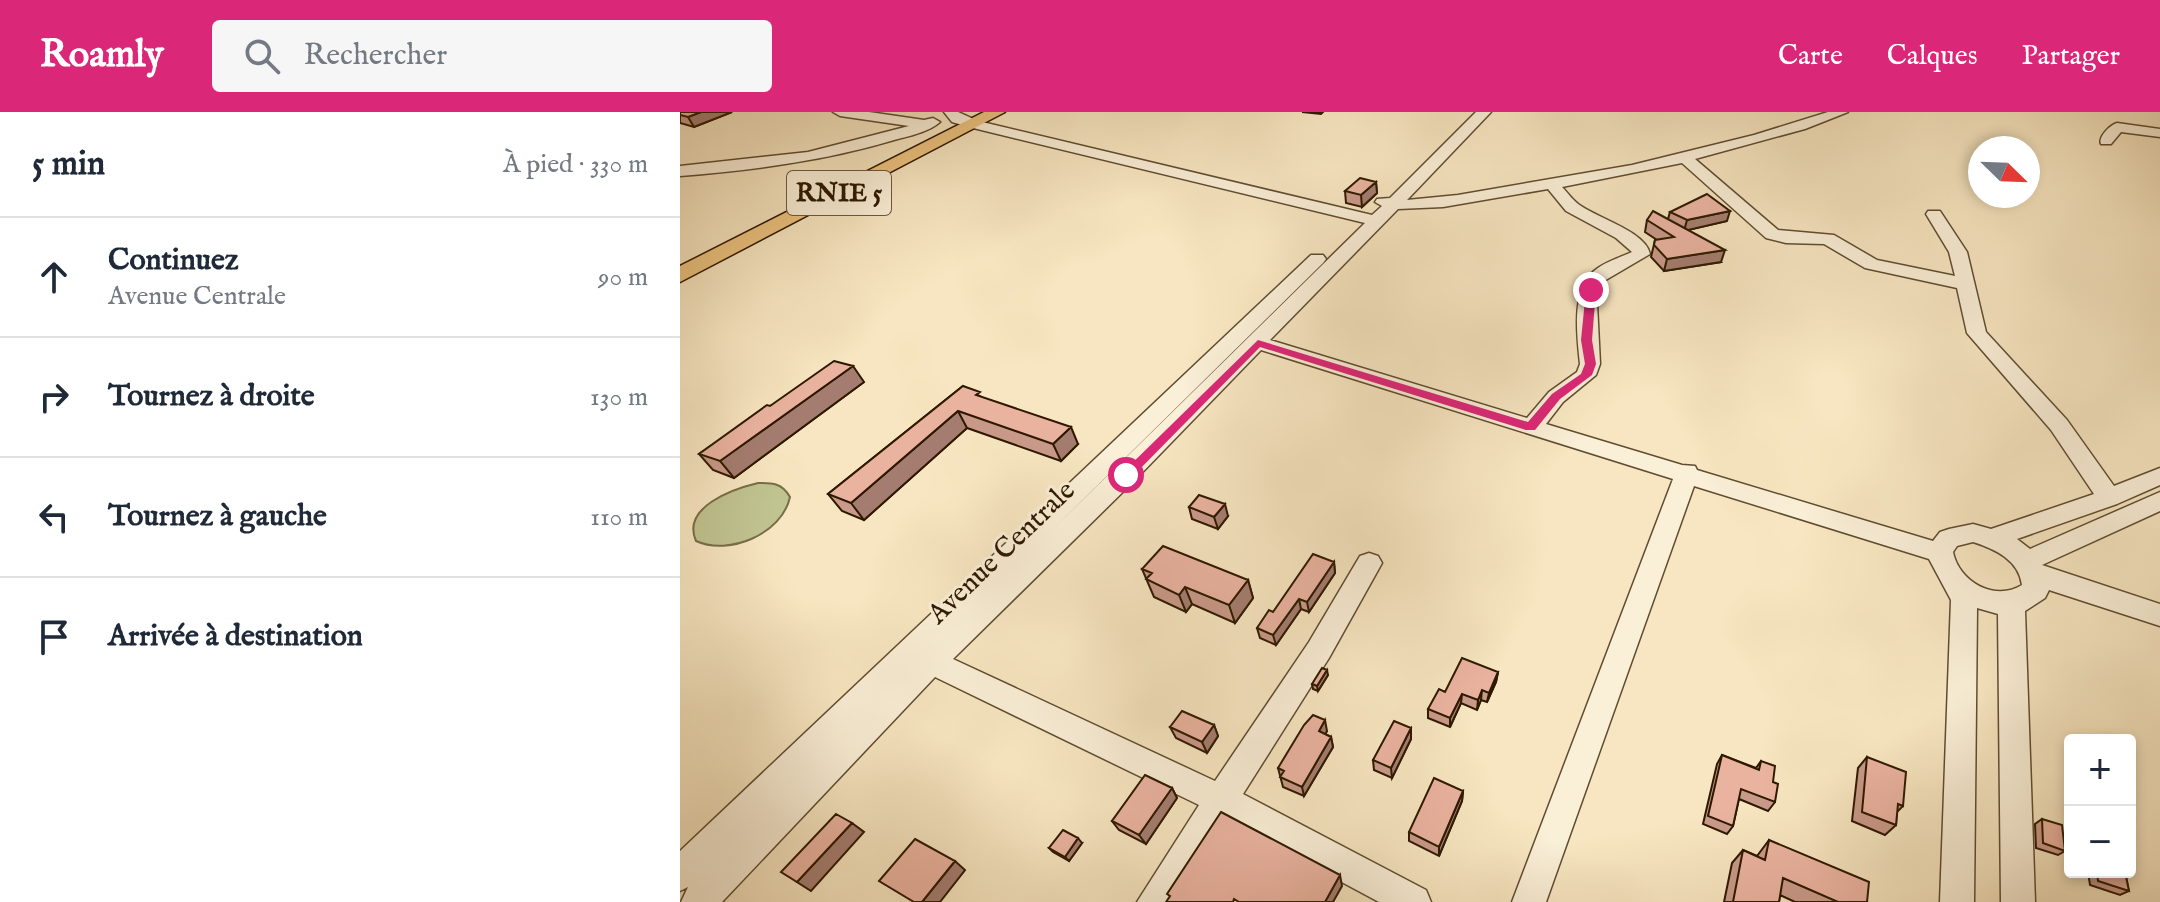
<!DOCTYPE html>
<html lang="fr">
<head>
<meta charset="utf-8">
<style>
  :root { --surface:#fff; --page:#f6f6f7; --text:#1f2937; --muted:#747a83; --line:#e0e1e3; --accent:#db2777 }
  body { margin:0; font-family:"IM FELL English",serif; background:var(--page); color:var(--text) }
  .controls { position:absolute; right:24px; bottom:24px; display:grid; overflow:hidden; border-radius:8px; box-shadow:0 4px 12px #0003 }
  .controls button { width:72px; height:72px; display:grid; place-items:center; padding:0; border:0; border-bottom:2px solid var(--line); background:var(--surface); color:var(--text); font:40px sans-serif }
  .compass { position:absolute; left:1288px; top:24px; width:72px; height:72px; border-radius:50%; background:var(--surface); box-shadow:0 4px 12px #0003; rotate:113deg }
  .stop { position:absolute; width:24px; height:24px; margin:-18px; border:6px solid #db2777; border-radius:50%; background:#fff }
  .stop.end { background:#db2777; border-color:#fff; box-shadow:0 2px 8px #0008 }
  .list { margin:0; padding:0; list-style:none }
  h2 { display:flex; justify-content:space-between; align-items:center; height:104px; margin:0; padding:0 32px; font-size:34px }
  h2 small { font-size:26px; font-weight:400; color:var(--muted) }
  .list li { display:grid; grid-template-columns:52px 1fr auto; gap:24px; align-items:center; box-sizing:border-box; height:120px; padding:0 32px; border-top:2px solid var(--line) }
  .list b { display:block; font-size:30px; white-space:nowrap }
  .list p { margin:0; font-size:26px; white-space:nowrap; color:var(--muted) }
  .list em { font-size:26px; font-style:normal; color:var(--muted) }
  .icon { flex:none; width:44px; height:44px; fill:none; stroke:currentColor; stroke-width:2; stroke-linecap:round; stroke-linejoin:round }
  .map { position:relative; flex:none; width:1480px; height:790px; overflow:hidden }
  header { display:flex; align-items:center; gap:48px; box-sizing:border-box; height:112px; padding:0 40px; background:var(--accent); color:#fff }
  header strong { font-size:38px }
  nav { display:flex; gap:44px; margin-inline-start:auto; font-size:28px }
  .search { width:560px; height:72px; background:var(--page); display:flex; align-items:center; gap:20px; box-sizing:border-box; padding:0 28px; border-radius:8px; color:var(--muted); font-size:30px }
  main { display:flex }
  aside { flex:1; background:var(--surface) }
  .map>svg:first-child { display:block }
  .green { fill:#c0c491; stroke:#776e48; stroke-width:2 }
  .lines { fill:none; stroke-linecap:round; stroke-linejoin:round }
  .minor-casing { stroke:#604c30; stroke-width:3 }
  .major-casing { stroke:#2e1900; stroke-width:3 }
  .minor { fill:#faefd7; fill-rule:evenodd }
  .major { fill:#ecc380; fill-rule:evenodd }
  .wall { fill:#c99a8a; stroke:#2e1900; stroke-width:2 }
  .shaded-wall { fill:#a47d70; stroke:#2e1900; stroke-width:2 }
  .building { fill:#eab3a0; stroke:#2e1900; stroke-width:2 }
  .route { fill:#db2777 }
  .labels { text-anchor:middle; dominant-baseline:central; stroke-width:6; stroke-linejoin:round; paint-order:stroke }
  .shield { fill:#faefd7; stroke:#6b5940; stroke-width:2 }
  .shield-label { font-size:26px; font-weight:bold; fill:#2e1900 }
  .street-label { font-size:28px; fill:#2e1900; stroke:#faefd7 }
</style>
</head>
<body>
<header>
<strong>Roamly</strong>
<div class="search"><svg class="icon" aria-label="search" viewBox="0 0 24 24"><circle cx="10" cy="10" r="6"/><path d="M15 15l6 6"/></svg>Rechercher</div>
<nav><a>Carte</a><a>Calques</a><a>Partager</a></nav>
</header>
<main>
<aside>
<h2>5 min<small>À pied · 330 m</small></h2>
<ul class="list">
<li><svg class="icon" aria-label="ahead" viewBox="0 0 24 24"><path d="M12 20V5M6 11l6-6 6 6"/></svg><div><b>Continuez</b><p>Avenue Centrale</p></div><em>90 m</em></li>
<li><svg class="icon" aria-label="right" viewBox="0 0 24 24"><path d="M7 20v-9h11M14 6l5 5-5 5"/></svg><div><b>Tournez à droite</b></div><em>130 m</em></li>
<li><svg class="icon" aria-label="left" viewBox="0 0 24 24"><path d="M17 20v-9H6M10 6l-5 5 5 5"/></svg><div><b>Tournez à gauche</b></div><em>110 m</em></li>
<li><svg class="icon" aria-label="arrive" viewBox="0 0 24 24"><path d="M6 21V4h12l-3 4 3 4H6"/></svg><div><b>Arrivée à destination</b></div></li>
</ul>
</aside>
<div class="map">
<svg width="1480" height="790" viewBox="0 0 1480 790">
  <rect width="100%" height="100%" fill="#f7e6c1"/>
  <filter id="stains"><feTurbulence type="fractalNoise" baseFrequency=".0025" numOctaves="4"/><feColorMatrix values="0 0 0 0 .2 0 0 0 0 .09 0 0 0 0 .02 0 0 0 .5 -.17"/></filter>
  <radialGradient id="worn" r=".72"><stop offset=".6" stop-color="#630" stop-opacity="0"/><stop offset="1" stop-color="#630" stop-opacity=".3"/></radialGradient>
  <path class="green" d="M78,371C93,371 102,371 110,385C102,422 49,444 16,429C1,395 53,377 78,371Z"/>
  <g class="lines">
    <g class="minor-casing">
      <path id="minor" d="M153,0H189L244,8L253,6L260,10C249,20 229,24 214,28C144,49 73,58 0,64V54L128,40L229,14L160,4Z
        M264,0H278L298,9L692,103L702,94L695,90L697,87L710,86L796,0H811L727,88L778,83L952,53L1074,23L1148,0H1168L1125,17L1015,47L1098,118L1154,123L1197,148L1275,164L1269,140L1246,102L1248,99H1260L1287,140L1306,220L1387,308L1434,374L1480,356V373L1437,392L1337,427L1350,437L1480,380V399L1362,453L1480,492V514L1369,478L1365,486L1345,499L1355,790H1321L1318,502L1297,496L1294,790H1260L1271,488L1249,447L1014,374L866,790H832L993,367L581,238L454,369L273,547L535,669L629,530L680,444L689,441L698,444L702,451L649,546L563,682L746,778L751,790H699L546,708L494,790H457L519,693L255,565L42,790H1L8,775L0,779V739L631,143H643L646,147L643,151L365,425L685,111L289,15L272,10ZM1002,51L1086,126L1106,131L1144,132L1185,156L1277,176L1287,221L1371,318L1414,382L1311,417L1293,412L1269,417L1260,420L1253,429L1017,358L1015,354L1002,353L866,312L883,290L916,263L920,252L917,191L924,169L970,142C966,120 918,106 901,94C893,89 888,81 882,75ZM868,77L886,99L936,126L952,140C941,145 928,149 918,156C890,174 897,224 900,252L897,260L869,280L847,306L590,228L718,97L763,95ZM1293,430C1315,437 1339,448 1342,473C1315,490 1279,470 1273,440L1277,434Z
        M1437,11L1480,17V25L1441,20L1431,32H1421C1418,25 1430,13 1437,11Z"/>
    </g>
    <g class="major-casing">
      <path id="major" d="M304,0H325L0,170V154Z"/>
    </g>
    <use href="#minor" class="minor"/>
    <use href="#major" class="major"/>
  </g>
  <path class="wall" d="M0,0H52L14,15L0,11Z
    M622,0H643L641,2Z
    M696,70L697,81L682,95L666,91L665,79Z
    M990,100L1047,109L1008,118L1041,150L984,159L971,145L975,128H977L965,120L967,108L988,107Z
    M184,270L54,366L33,358L19,342L90,294Z
    M283,274L303,286L398,332L381,349L287,316L184,408L162,399L148,382Z
    M509,395L548,404L538,417L512,407Z
    M654,450L655,461L629,500L621,497L596,533L580,526L577,516L593,500Z
    M462,457L568,468L573,486L555,511L512,492L506,500L474,485Z
    M818,560L816,570L807,590L801,588L797,598L781,591L770,615L748,606V597L765,580Z
    M648,563L638,579L633,577L632,572Z
    M534,613L538,624L527,641L496,626L490,615Z
    M731,616V627L712,666L694,658L693,648Z
    M647,619L645,622L651,625L653,635L624,684L603,675L598,656Z
    M1042,643L1076,656L1081,649L1093,670L1095,690L1088,699L1059,687L1053,714L1047,722L1023,712L1037,652Z
    M1187,645L1223,694L1217,700L1216,713L1205,723L1172,709L1178,656Z
    M492,676L497,686L466,732L439,718L432,709Z
    M783,679L782,689L759,744L729,729V720Z
    M1362,707L1385,739L1378,743L1356,736L1355,712Z
    M1089,728L1187,790H1115L1100,783L1099,790H1044L1052,751L1063,738L1077,744Z
    M402,731L389,749L373,740L369,736Z
    M1408,760H1445L1449,779L1440,783L1410,773Z"/>
  <path class="shaded-wall" d="M21,0H52L14,15L8,5Z
    M696,70L697,81L682,95L681,83Z
    M1050,99L1047,109L1004,119L1007,108Z
    M1045,138L1041,150L984,159L987,147Z
    M173,254L184,270L54,366L40,349Z
    M278,299L287,316L184,408L171,391Z
    M391,315L398,332L381,349L373,332Z
    M545,392L548,404L538,417L534,405Z
    M654,450L655,461L629,500L627,490Z
    M568,468L573,486L555,511L549,493Z
    M505,475L512,492L506,500L499,483Z
    M619,487L621,497L596,533L593,523Z
    M647,558L648,563L638,579L637,574Z
    M818,560L816,570L807,590L809,581Z
    M802,578L801,588L797,598L798,588Z
    M782,582L781,591L770,615V606Z
    M645,608L647,619L641,630L639,619Z
    M534,613L538,624L527,641L522,630Z
    M731,616V627L712,666L711,656Z
    M651,625L653,635L624,684L622,675Z
    M492,676L497,686L466,732L459,723Z
    M783,679L782,689L759,744V735Z
    M172,711L184,720L131,779L117,770Z
    M398,726L402,731L389,749L385,745Z
    M275,749L285,758L260,790H242Z
    M660,763L662,774L653,790H645Z"/>
  <path class="building" d="M0,0H21L8,5L0,3Z
    M680,66L696,70L681,83L665,79Z
    M1027,82L1050,99L1007,108L990,100Z
    M973,99L1045,138L987,147L974,133L975,128L994,125L967,108Z
    M154,249L173,254L40,349L19,342L87,293L90,294Z
    M283,274L300,280L296,283L391,315L373,332L278,299L171,391L148,382Z
    M519,383L545,392L534,405L509,395Z
    M483,434L568,468L549,493L505,475L499,483L466,467L472,461L462,457Z
    M633,442L654,450L627,490L619,487L593,523L577,516L589,498L593,500Z
    M782,546L818,560L809,581L802,578L798,588L782,582L770,606L748,597L759,577L765,580Z
    M642,556L647,558L637,574L632,572Z
    M502,599L534,613L522,630L490,615Z
    M633,603L645,608L639,619L651,625L622,675L600,665L604,659L598,656L624,613Z
    M714,609L731,616L711,656L693,648Z
    M1042,643L1079,658L1081,649L1095,654L1093,670L1098,672L1095,690L1061,677L1053,714L1028,704Z
    M1187,645L1226,660L1223,694L1218,692L1216,713L1182,700Z
    M465,663L492,676L459,723L432,709Z
    M754,666L783,679L759,735L729,720Z
    M541,700L660,763L645,790H559L554,787L553,790H486L490,784L487,782Z
    M156,702L172,711L117,770L101,760Z
    M1362,707L1382,713L1385,739L1363,731Z
    M383,718L398,726L385,745L369,736Z
    M235,727L275,749L242,790H234L199,769Z
    M1089,728L1189,770L1187,790H1158L1103,766L1099,790H1053L1063,738L1085,748Z
    M1417,760H1445L1449,779L1418,769Z"/>
  <path class="route" d="M911,175L916,178L912,228L916,252L912,263L880,287L855,318H846L580,235L451,366H442L440,363L578,228L848,310L872,282L901,262L905,252L901,228L906,178Z"/>
  <g class="labels">
    <rect class="shield" x="107" y="59" width="104" height="44" rx="6"/>
    <g class="shield-label">
      <text x="159" y="81">RNIE 5</text>
    </g>
    <g class="street-label">
      <text transform="translate(322 441) rotate(-44)">Avenue Centrale</text>
    </g>
  </g>
  <rect width="100%" height="100%" filter="url(#stains)"/>
  <rect width="100%" height="100%" fill="url(#worn)"/>
</svg>
<div class="controls">
<button>+</button>
<button>−</button>
</div>
<svg class="compass" viewBox="-18 -18 36 36"><path d="M0-13l5 13h-10z" fill="#e53935"/><path d="M0 13l5-13h-10z" fill="#747a83"/></svg>
<div class="stop" style="left:446px;top:363px"></div>
<div class="stop end" style="left:911px;top:178px"></div>
</div>
</main>
</body>
</html>
